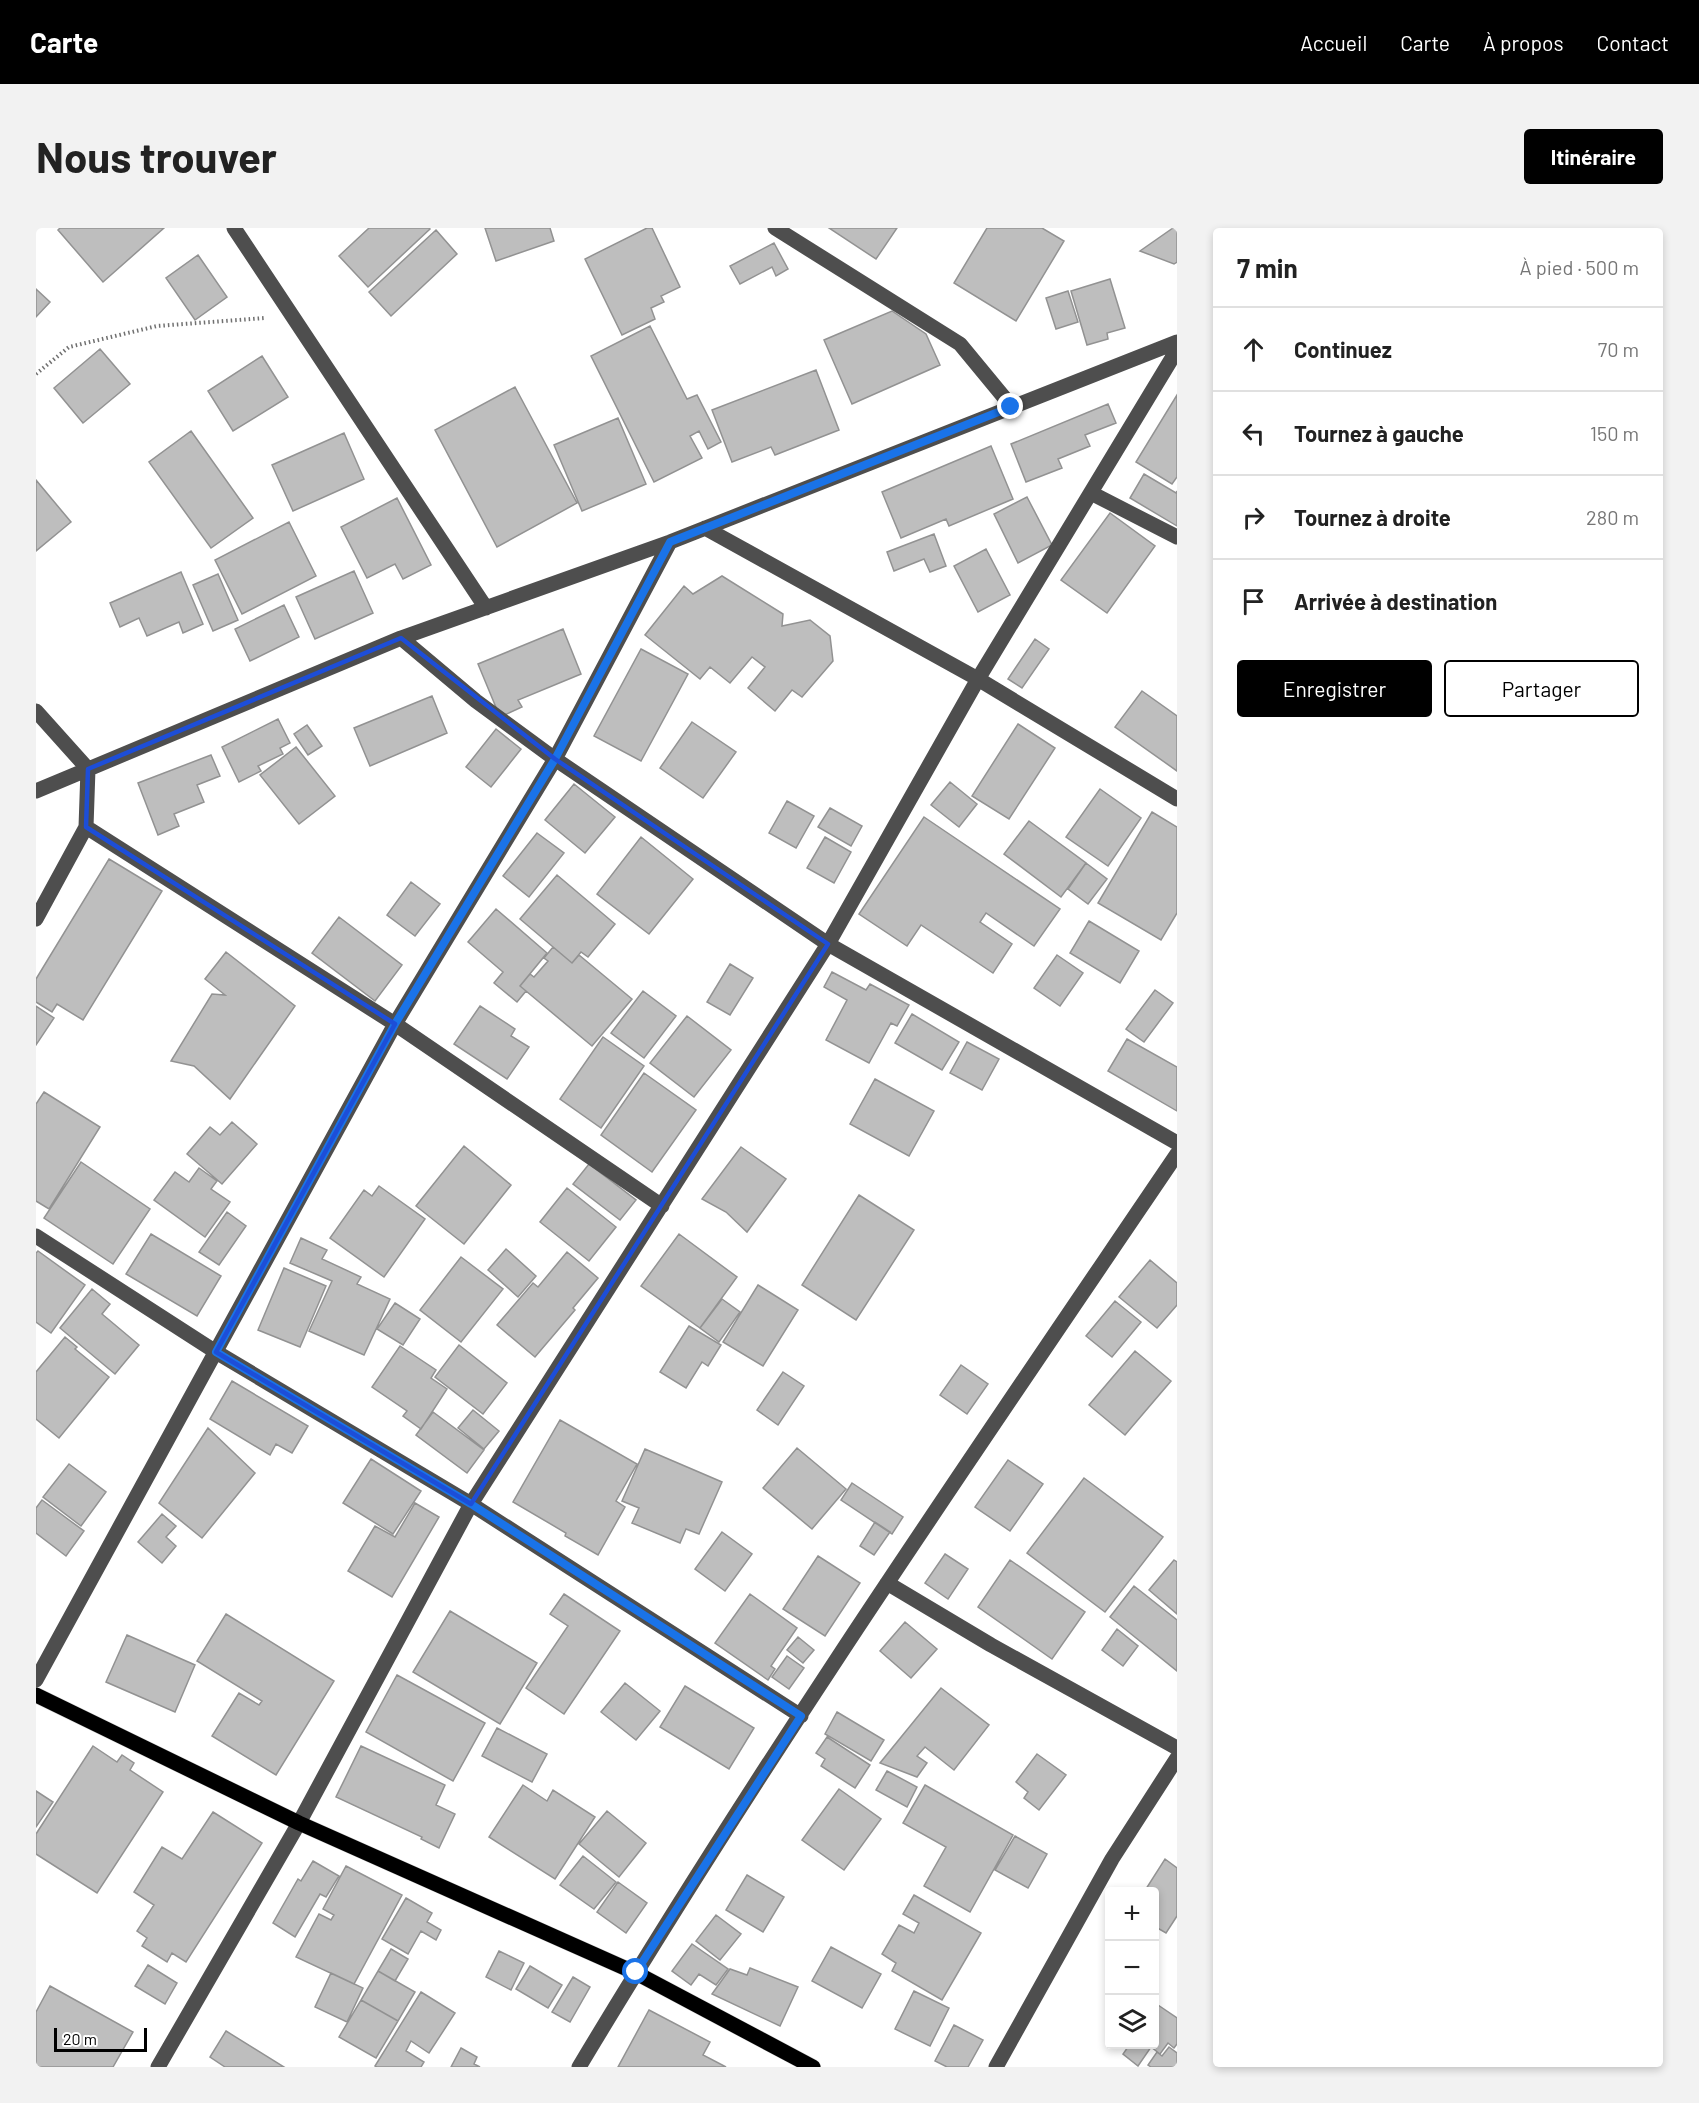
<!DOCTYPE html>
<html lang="fr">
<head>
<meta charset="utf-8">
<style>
  :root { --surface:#fff; --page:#f2f2f2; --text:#222; --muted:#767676; --line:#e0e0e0; --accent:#000 }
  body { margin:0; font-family:Barlow,sans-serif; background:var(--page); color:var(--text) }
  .controls { position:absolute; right:18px; bottom:18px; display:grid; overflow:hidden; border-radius:6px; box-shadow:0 3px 9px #0003 }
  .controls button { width:54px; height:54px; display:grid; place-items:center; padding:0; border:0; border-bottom:2px solid var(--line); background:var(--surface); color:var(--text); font:30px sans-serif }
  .scale { position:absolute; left:18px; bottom:15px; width:93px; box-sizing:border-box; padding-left:6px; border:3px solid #000; border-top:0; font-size:16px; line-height:21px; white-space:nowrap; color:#000; -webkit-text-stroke:4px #fff; paint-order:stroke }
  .stop { position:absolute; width:18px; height:18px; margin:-14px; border:4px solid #1a73e8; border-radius:50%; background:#fff }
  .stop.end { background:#1a73e8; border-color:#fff; box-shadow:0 2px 6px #0008 }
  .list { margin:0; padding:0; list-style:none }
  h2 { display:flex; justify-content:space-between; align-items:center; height:78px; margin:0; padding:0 24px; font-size:26px }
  h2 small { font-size:20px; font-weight:400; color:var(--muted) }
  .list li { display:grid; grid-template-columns:39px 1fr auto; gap:18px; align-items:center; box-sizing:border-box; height:84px; padding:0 24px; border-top:2px solid var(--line) }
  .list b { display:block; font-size:22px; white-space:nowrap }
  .list em { font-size:20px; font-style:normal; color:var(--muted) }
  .actions { display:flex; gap:12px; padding:18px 24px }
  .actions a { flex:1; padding:14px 0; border:2px solid var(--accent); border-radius:6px; text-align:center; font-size:21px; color:var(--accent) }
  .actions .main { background:var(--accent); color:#fff }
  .icon { flex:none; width:33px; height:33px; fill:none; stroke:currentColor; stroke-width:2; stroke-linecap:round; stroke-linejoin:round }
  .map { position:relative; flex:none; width:1141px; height:1839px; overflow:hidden; border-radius:6px }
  header { display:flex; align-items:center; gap:36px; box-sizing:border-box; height:84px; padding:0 30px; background:var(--accent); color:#fff }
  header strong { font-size:28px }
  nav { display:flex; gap:33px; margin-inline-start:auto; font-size:21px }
  .intro { display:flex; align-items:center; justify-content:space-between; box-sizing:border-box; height:144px; padding:0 36px }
  h1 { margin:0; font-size:42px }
  .button { padding:15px 27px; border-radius:6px; background:var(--accent); color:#fff; font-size:21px; font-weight:700 }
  main { display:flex; gap:36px; padding:0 36px }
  aside { flex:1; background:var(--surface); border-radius:6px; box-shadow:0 3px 9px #0003 }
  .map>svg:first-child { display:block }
  .building { fill:#bebebe; stroke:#929292; stroke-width:1.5 }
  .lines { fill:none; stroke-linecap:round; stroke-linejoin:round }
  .major-casing { stroke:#dbdbdb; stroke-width:16 }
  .path { stroke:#707070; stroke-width:4; stroke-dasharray:1.5 3; stroke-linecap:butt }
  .minor { stroke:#4e4e4e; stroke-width:15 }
  .major { stroke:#000; stroke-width:15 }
  .route { stroke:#1a73e8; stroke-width:8 }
  .marked { fill:none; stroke:#1d4ed8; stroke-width:4.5; stroke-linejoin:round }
</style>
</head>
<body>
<header>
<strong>Carte</strong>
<nav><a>Accueil</a><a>Carte</a><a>À propos</a><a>Contact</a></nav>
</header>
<div class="intro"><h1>Nous trouver</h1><a class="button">Itinéraire</a></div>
<main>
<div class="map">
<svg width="1141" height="1839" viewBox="0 0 1141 1839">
  <rect width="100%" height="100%" fill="#fff"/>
  <path class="building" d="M24,0H128L67,54L22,2Z
    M333,0H393L394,1L332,59L303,28Z
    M449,0H514L518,13L460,33Z
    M611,0H616L644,59L625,68L628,74L615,80L619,91L586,107L549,31Z
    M793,0H861L840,31Z
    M951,0H1006L1028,13L980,93L918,55Z
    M1137,0H1141V34L1138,36L1104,23Z
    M400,2L421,26L355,88L333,64Z
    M738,15L752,41L740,48L736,39L704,56L694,38Z
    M162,27L191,69L159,92L130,50Z
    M1074,51L1089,100L1071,105L1072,111L1051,117L1035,63Z
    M0,61L14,74L0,89Z
    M1032,63L1042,94L1020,101L1010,70Z
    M856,83L890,106L904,137L816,176L788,112Z
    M614,98L651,171L661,167L685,214L672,221L663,203L654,208L666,230L618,254L555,128Z
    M64,121L94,156L47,195L18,160Z
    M226,128L252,169L197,203L172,163Z
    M780,142L803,202L739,227L735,219L696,234L676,182Z
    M479,159L541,275L461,319L399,202Z
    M1141,167V249L1136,256L1100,234Z
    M1072,176L1080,195L1049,207L1054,218L1022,231L1026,240L990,254L975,216Z
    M582,190L610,256L546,283L518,217Z
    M155,203L217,290L175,320L113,234Z
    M308,205L328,251L257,283L236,237Z
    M955,218L977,271L913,298L910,291L865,310L846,264Z
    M1108,246L1140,265L1141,263V298L1094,270Z
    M0,252L35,294L0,323Z
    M991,269L1016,317L982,335L958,286Z
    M361,270L395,337L367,351L359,336L331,350L305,299Z
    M1074,285L1119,318L1071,385L1025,352Z
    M253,294L280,348L206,386L179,332Z
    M898,306L910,338L894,344L888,331L858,343L851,324Z
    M950,321L974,367L942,384L918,338Z
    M318,343L337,385L279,411L260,369Z
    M145,344L167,396L147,405L143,394L111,408L103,390L84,399L74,375Z
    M182,346L202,392L177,403L157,357Z
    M686,348L747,386L746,398L774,392L794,408L797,433L766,469L756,462L739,483L712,460L729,439L716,429L694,455L674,439L664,451L609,407L648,358L657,366Z
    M248,377L263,409L214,433L199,401Z
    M527,401L545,446L482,472L486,479L464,489L442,436Z
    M999,411L1013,421L986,460L972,451Z
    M605,421L652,446L605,533L558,508Z
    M1106,463L1141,488V543L1079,499Z
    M396,468L411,505L334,538L318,500Z
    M242,491L254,515L244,520L247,526L222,538L225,543L203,554L186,519Z
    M656,494L700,524L667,570L624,540Z
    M982,496L1019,520L973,591L936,568Z
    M271,497L286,518L272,527L258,506Z
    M460,501L485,521L455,559L430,539Z
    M260,519L299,568L263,596L224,547Z
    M175,527L184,548L161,557L168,574L138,586L143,598L122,607L102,555Z
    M914,554L941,576L923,599L895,577Z
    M538,556L579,589L549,625L509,592Z
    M1064,561L1105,590L1072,638L1030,609Z
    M751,573L778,588L760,620L733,605Z
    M794,580L826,598L815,618L782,599Z
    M1116,584L1141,599V685L1125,712L1062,675Z
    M888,589L1024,681L998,718L950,685L944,694L976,716L957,745L885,697L871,718L823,686Z
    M993,593L1050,635L1025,669L968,626Z
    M501,605L528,625L493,669L467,648Z
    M605,609L657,651L613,706L561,666Z
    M789,609L815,624L798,655L771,640Z
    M73,631L126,663L47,792L21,776L16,784L0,774V751Z
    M1050,635L1071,651L1052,676L1032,661Z
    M521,647L579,696L552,729L545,724L536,735L484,691Z
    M375,654L404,676L379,708L351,687Z
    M460,681L511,725L484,758L490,763L481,774L458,755L467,744L432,714Z
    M303,689L366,737L339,773L276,725Z
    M1053,693L1103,723L1084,755L1034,725Z
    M517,719L536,735L543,727L596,771L556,818L484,758L494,746L498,749L512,733L508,730Z
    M190,724L259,778L194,871L158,838L135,833L176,766L189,767L169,751Z
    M1021,727L1047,745L1024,778L998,760Z
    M694,736L717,750L694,787L671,774Z
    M796,744L830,762L834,756L873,777L861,798L855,795L833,835L790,812L811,772L788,759Z
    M1119,762L1137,775L1108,814L1090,801Z
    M607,763L640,788L608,830L575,805Z
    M0,778L18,790L0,817Z
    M444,778L479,801L475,808L493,819L471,851L418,816Z
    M876,786L923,814L906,842L859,815Z
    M651,788L695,822L658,869L614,835Z
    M567,809L608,838L565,900L524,871Z
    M1091,811L1141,839V883L1072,843Z
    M931,814L963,831L946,862L914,845Z
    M608,845L660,882L616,944L565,907Z
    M839,851L898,883L873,928L814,896Z
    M8,864L64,899L13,981L0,973V876Z
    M196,894L221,916L186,956L151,926L174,899L184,907Z
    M428,918L475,957L428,1016L380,978Z
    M705,919L750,951L711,1004L690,984L666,971Z
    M45,934L114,981L77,1036L8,990Z
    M553,936L600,972L584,992L537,956Z
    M163,940L181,953L175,961L194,974L169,1009L118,972L139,944L153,954Z
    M343,958L389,991L348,1049L294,1010L328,962L336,968Z
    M531,960L580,999L553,1033L504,994Z
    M823,967L878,1002L820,1092L766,1057Z
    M191,984L210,998L183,1037L163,1024Z
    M115,1006L185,1048L161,1088L90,1046Z
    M643,1006L701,1049L664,1100L605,1058Z
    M265,1010L291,1022L286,1031L325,1049L321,1056L354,1071L328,1127L273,1103L296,1053L254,1035Z
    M470,1021L500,1048L482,1069L452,1042Z
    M2,1023L49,1057L15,1105L0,1094V1025Z
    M531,1024L562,1050L537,1080L539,1082L499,1129L461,1097L497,1055L502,1059Z
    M425,1029L467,1061L425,1114L384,1082Z
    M1114,1032L1141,1055V1077L1121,1100L1083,1069Z
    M248,1040L290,1058L264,1119L222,1102Z
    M722,1057L762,1082L727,1138L687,1114Z
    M56,1061L74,1076L66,1086L103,1117L79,1146L24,1100Z
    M686,1071L704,1084L683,1114L664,1100Z
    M1079,1073L1105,1094L1076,1129L1050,1108Z
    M359,1075L384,1091L367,1117L341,1101Z
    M653,1098L685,1117L672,1138L666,1134L650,1160L624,1144Z
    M29,1109L41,1119L39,1121L73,1149L23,1210L0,1191V1144Z
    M423,1117L471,1155L447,1186L399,1149Z
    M364,1118L400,1142L395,1150L411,1161L385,1201L367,1188L371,1183L336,1159Z
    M1099,1123L1135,1153L1089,1207L1053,1177Z
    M925,1137L952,1156L931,1186L904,1167Z
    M747,1144L768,1158L742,1197L721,1182Z
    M196,1153L272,1198L256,1225L240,1216L234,1227L174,1191Z
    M437,1182L463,1203L448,1221L422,1200Z
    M397,1184L448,1222L431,1245L380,1207Z
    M524,1192L601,1236L580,1273L589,1279L562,1327L529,1308L530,1305L477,1274Z
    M172,1200L219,1245L166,1310L123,1275Z
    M761,1220L810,1261L776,1301L727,1260Z
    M609,1221L686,1254L663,1306L650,1301L644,1315L596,1295L603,1280L586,1273Z
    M335,1231L385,1263L357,1306L307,1275Z
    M972,1232L1007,1256L974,1303L939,1279Z
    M33,1236L70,1264L45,1298L7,1269Z
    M1048,1250L1127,1309L1069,1384L991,1325Z
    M816,1255L867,1289L856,1306L805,1272Z
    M6,1272L48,1303L30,1328L0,1305V1280Z
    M379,1275L403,1289L356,1369L312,1343L339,1298L359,1309Z
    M126,1286L140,1298L130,1309L140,1318L126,1335L102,1314Z
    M839,1294L854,1304L838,1327L824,1318Z
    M686,1304L716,1326L689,1363L659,1341Z
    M909,1326L932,1341L912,1371L889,1355Z
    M782,1328L824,1355L789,1408L747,1381Z
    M974,1332L1049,1384L1016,1431L942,1379Z
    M1138,1332L1141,1334V1386L1113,1362Z
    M1098,1358L1141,1392V1443L1074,1389Z
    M528,1366L584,1403L528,1486L490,1460L532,1398L514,1386Z
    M714,1366L761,1400L735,1438L739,1441L732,1452L679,1415Z
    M414,1383L501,1435L464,1496L377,1444Z
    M190,1386L298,1453L240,1547L176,1508L203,1465L223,1477L226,1473L161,1433Z
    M869,1394L901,1421L875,1450L844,1423Z
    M1081,1401L1102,1418L1087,1438L1066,1422Z
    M91,1407L159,1437L139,1484L70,1454Z
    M762,1409L778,1422L767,1435L751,1422Z
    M751,1428L768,1440L753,1461L736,1449Z
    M361,1447L449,1495L417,1553L330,1504Z
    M589,1455L624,1483L600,1512L565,1484Z
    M649,1458L718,1500L693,1541L624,1499Z
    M905,1460L953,1497L918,1542L889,1519L881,1528L891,1535L881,1549L844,1535Z
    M801,1484L848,1512L835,1533L789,1506Z
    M461,1500L511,1526L496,1554L446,1528Z
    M791,1509L834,1537L819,1560L785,1538L789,1531L780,1525Z
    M57,1518L81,1534L86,1527L98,1535L94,1542L127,1564L61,1665L0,1626V1606Z
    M325,1518L409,1557L400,1577L419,1586L403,1620L385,1611L386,1609L300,1569Z
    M1001,1526L1030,1547L1003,1582L988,1570L992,1564L980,1554Z
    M851,1543L881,1559L871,1579L840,1562Z
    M487,1557L511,1573L517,1562L559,1589L519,1651L453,1609Z
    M889,1557L977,1607L934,1684L888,1658L910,1619L867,1595Z
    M803,1561L845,1591L808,1642L766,1612Z
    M0,1563L17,1574L0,1599Z
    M571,1583L610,1615L583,1649L543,1616Z
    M177,1584L226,1615L150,1734L136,1725L131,1734L106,1718L111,1710L101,1703L118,1677L98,1664L126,1619L146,1631Z
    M979,1608L1011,1626L992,1660L959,1642Z
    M547,1628L580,1654L558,1681L524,1657Z
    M1129,1631L1141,1640V1688L1130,1705L1118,1698V1664H1108Z
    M277,1633L303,1648L290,1669L284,1666L259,1709L237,1695L262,1651L265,1653Z
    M310,1638L366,1667L318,1756L260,1729L283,1686L295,1692L298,1687L287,1681Z
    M711,1647L748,1669L727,1704L690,1682Z
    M582,1654L611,1675L590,1705L561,1684Z
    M878,1667L945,1705L906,1772L856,1743L860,1735L846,1726L863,1697L878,1705L883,1695L867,1686Z
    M370,1670L396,1685L391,1694L405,1702L400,1712L385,1703L372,1726L346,1711Z
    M680,1687L705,1706L684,1732L660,1713Z
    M656,1716L692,1741L680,1757L663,1746L655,1757L636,1743Z
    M795,1719L845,1746L826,1780L776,1753Z
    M355,1721L372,1731L359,1753L342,1743Z
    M463,1723L488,1735L475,1762L450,1749Z
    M112,1737L141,1755L129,1776L99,1758Z
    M494,1738L526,1757L512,1780L480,1761Z
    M714,1740L762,1759L744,1798L676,1766L694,1741L711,1747Z
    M342,1743L379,1764L362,1793L325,1772Z
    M295,1745L327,1760L311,1794L279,1779Z
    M537,1749L554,1759L534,1794L516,1784Z
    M14,1758L97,1804L77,1839H0V1784Z
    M878,1763L913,1780L894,1818L859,1801Z
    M385,1764L419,1785L393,1825L375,1813L370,1823L388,1834L385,1839H341L339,1838Z
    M325,1772L362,1793L340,1830L303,1809Z
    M1122,1777L1141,1790V1816L1138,1820L1132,1815L1124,1826L1115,1819L1102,1838L1087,1826L1094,1816H1118V1782Z
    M613,1782L674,1814L667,1827L690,1839H582Z
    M918,1797L947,1812L932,1839H911L899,1833Z
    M190,1803L248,1839H189L174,1829Z
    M1133,1819L1141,1825V1839H1115L1112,1837L1121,1824L1126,1828Z
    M425,1820L441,1829L438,1836L444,1839H415Z"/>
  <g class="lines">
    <g class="major-casing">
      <path id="major" d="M0,1467L263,1595L600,1745L777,1839"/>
    </g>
    <path class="path" d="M0,146L33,119L121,98L229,90"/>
    <path class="minor" d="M198,0L450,380
      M739,0L924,116L976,179
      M1055,265L1141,309
      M669,300L942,451L1141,571
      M365,410L440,473L519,531L792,716L1141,915
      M0,483L52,541L50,599L0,691
      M0,563L365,410L634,314L1141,114
      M50,599L359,796L626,978
      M0,1008L180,1124L435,1276L765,1488
      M851,1355L955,1417L1141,1520
      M0,1452L359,796L519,531L634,314
      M122,1839L263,1595L435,1276L792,716L942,451L1141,122
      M543,1839C730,1527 937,1227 1141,926
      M960,1839L1076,1631L1141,1530"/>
    <use href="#major" class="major"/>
  </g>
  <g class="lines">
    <path class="route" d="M600,1744L765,1488L435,1276L180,1124L359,796L519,531L634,314L975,179"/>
  </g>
  <path class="marked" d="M365,410L519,531L792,716L435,1276L180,1124L359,796L50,599L52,541Z"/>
</svg>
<div class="controls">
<button>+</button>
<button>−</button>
<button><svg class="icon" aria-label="layers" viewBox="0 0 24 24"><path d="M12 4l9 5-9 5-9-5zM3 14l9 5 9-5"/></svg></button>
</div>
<div class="scale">20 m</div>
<div class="stop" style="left:600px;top:1744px"></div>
<div class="stop end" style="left:975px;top:179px"></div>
</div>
<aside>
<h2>7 min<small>À pied · 500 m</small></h2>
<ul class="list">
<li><svg class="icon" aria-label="ahead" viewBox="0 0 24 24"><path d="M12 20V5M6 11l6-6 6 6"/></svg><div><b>Continuez</b></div><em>70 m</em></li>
<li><svg class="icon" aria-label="left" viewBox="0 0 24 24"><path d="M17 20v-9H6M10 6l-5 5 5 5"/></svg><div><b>Tournez à gauche</b></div><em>150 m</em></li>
<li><svg class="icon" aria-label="right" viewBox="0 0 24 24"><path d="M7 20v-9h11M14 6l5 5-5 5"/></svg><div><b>Tournez à droite</b></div><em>280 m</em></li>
<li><svg class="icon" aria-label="arrive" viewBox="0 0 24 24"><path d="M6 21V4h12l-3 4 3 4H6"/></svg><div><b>Arrivée à destination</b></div></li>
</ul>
<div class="actions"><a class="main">Enregistrer</a><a>Partager</a></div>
</aside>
</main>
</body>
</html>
